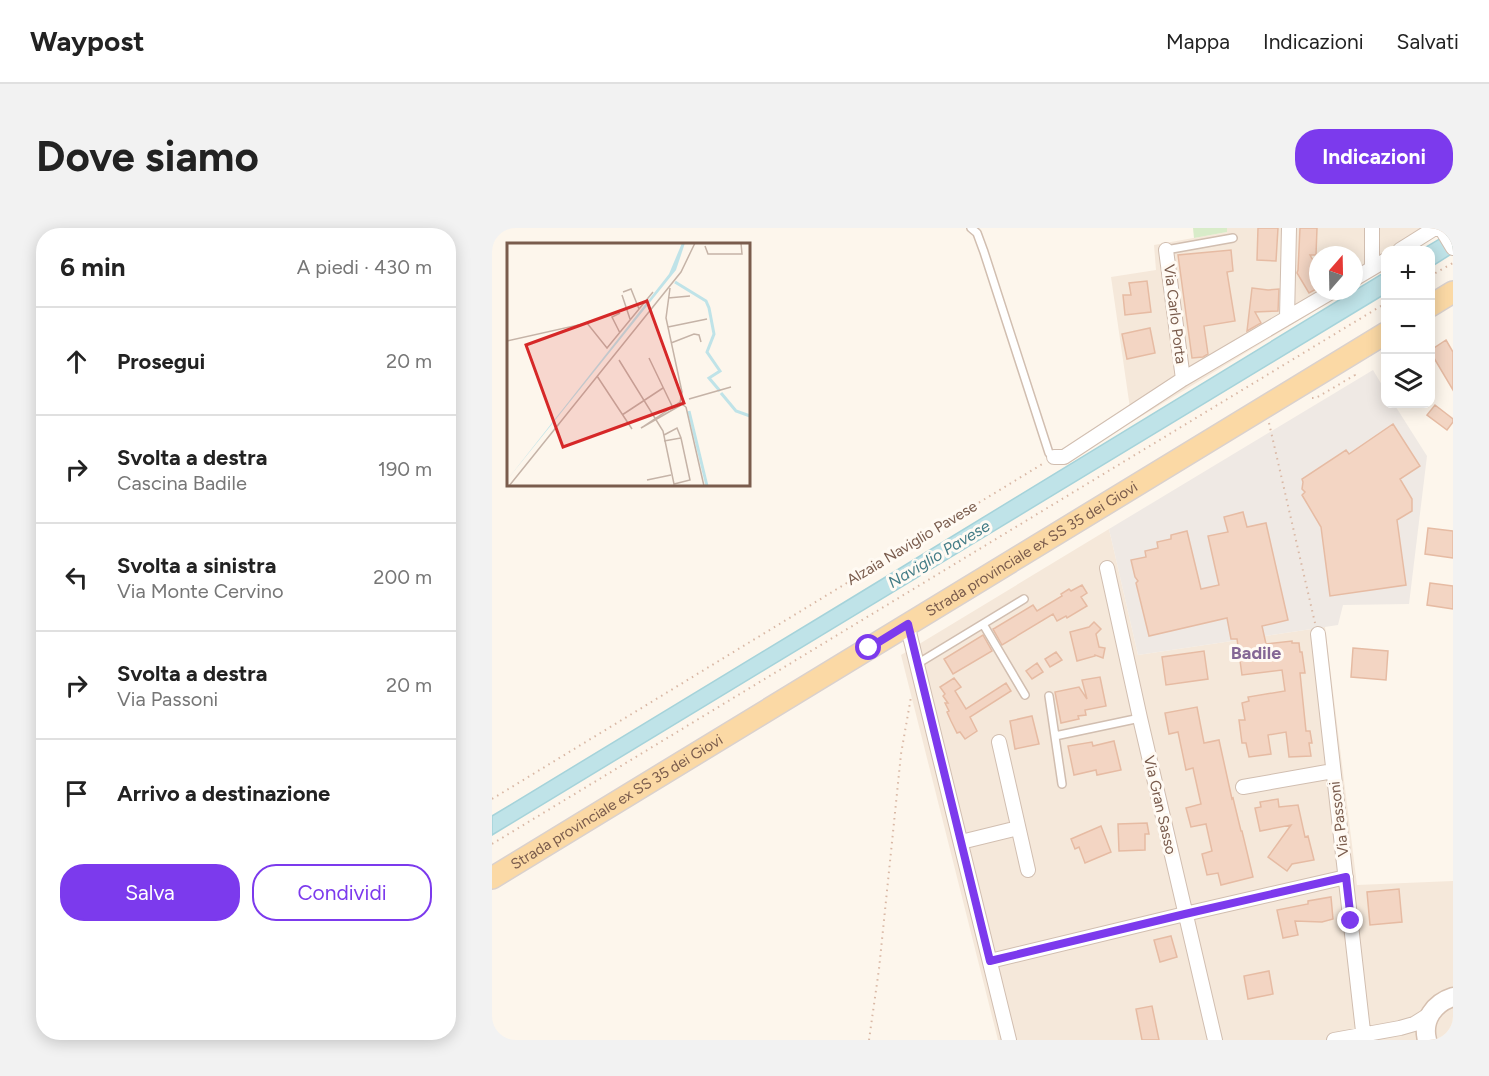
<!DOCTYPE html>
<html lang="it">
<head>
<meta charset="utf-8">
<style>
  :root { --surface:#fff; --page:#f2f2f2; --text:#222; --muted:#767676; --line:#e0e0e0; --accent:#7c3aed }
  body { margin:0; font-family:Figtree,sans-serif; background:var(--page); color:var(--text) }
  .controls { position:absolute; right:18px; top:18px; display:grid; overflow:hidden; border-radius:12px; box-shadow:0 3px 15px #0003 }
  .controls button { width:54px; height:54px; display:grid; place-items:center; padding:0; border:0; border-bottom:2px solid var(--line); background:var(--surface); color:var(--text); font:30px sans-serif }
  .compass { position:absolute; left:817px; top:18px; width:54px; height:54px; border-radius:50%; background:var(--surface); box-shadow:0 3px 15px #0003; rotate:20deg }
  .stop { position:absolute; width:18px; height:18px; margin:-14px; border:4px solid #7c3aed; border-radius:50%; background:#fff }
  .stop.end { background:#7c3aed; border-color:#fff; box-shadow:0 2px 6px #0008 }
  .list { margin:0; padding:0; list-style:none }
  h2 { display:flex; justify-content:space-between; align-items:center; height:78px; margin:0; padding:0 24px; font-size:26px }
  h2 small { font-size:20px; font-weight:400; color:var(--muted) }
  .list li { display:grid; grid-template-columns:39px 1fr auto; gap:18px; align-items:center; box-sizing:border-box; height:108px; padding:0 24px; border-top:2px solid var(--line) }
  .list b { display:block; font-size:22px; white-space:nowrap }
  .list p { margin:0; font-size:20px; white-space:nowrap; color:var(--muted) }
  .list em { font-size:20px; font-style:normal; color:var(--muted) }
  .actions { display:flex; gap:12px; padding:18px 24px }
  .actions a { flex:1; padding:14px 0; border:2px solid var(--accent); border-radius:24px; text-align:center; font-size:21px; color:var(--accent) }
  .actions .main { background:var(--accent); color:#fff }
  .icon { flex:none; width:33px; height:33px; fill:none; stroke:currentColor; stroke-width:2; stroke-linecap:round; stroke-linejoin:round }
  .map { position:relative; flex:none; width:961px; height:812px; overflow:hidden; border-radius:24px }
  header { display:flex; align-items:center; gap:36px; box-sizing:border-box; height:84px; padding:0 30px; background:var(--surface); border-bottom:2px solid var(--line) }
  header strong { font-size:28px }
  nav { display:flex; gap:33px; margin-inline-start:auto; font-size:21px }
  .intro { display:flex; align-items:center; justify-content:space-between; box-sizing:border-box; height:144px; padding:0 36px }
  h1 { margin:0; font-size:42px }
  .button { padding:15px 27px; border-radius:24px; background:var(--accent); color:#fff; font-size:21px; font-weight:700 }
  main { display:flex; gap:36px; padding:0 36px }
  aside { flex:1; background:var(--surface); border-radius:24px; box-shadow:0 3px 15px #0003 }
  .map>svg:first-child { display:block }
  .residential { fill:#f5e8da }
  .industrial { fill:#efe9e4 }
  .green { fill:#d8ecc9 }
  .water { fill:#bfe3e8; stroke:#a5d3da; stroke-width:1.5 }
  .building { fill:#f3d5c3; stroke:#e6bba3; stroke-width:1.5 }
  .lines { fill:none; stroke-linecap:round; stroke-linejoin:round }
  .lane-casing { stroke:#d1beb0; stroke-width:10 }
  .street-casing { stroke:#d1beb0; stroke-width:16 }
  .secondary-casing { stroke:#d6c0b0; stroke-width:21 }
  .primary-casing { stroke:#dad1cd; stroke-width:24 }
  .path { stroke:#d9b8a5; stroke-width:2; stroke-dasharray:1.5 4.5; stroke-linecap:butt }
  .lane { stroke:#fff; stroke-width:7 }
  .street { stroke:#fff; stroke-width:14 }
  .secondary { stroke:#fff; stroke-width:18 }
  .primary { stroke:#fbd9a5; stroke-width:21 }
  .route { stroke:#7c3aed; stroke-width:8 }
  .labels { text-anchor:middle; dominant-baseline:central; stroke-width:6; stroke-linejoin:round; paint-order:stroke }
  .street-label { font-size:15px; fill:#7a5c4d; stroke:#fffaf3 }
  .water-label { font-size:16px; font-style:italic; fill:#437c86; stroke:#fffaf3 }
  .quarter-label { font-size:18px; font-weight:bold; fill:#846695; stroke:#fffaf3 }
  .inset-river { fill:none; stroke:#bfe3e8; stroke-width:3 }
  .inset-road { fill:none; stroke:#c5b3a7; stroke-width:1.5 }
  .view { fill:#d62828; fill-opacity:0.15; stroke:#d62828; stroke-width:3 }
  .inset-edge { fill:none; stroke:#7a5c4d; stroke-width:3 }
</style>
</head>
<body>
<header>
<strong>Waypost</strong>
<nav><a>Mappa</a><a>Indicazioni</a><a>Salvati</a></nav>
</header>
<div class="intro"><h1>Dove siamo</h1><a class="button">Indicazioni</a></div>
<main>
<aside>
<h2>6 min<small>A piedi · 430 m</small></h2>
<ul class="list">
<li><svg class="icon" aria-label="ahead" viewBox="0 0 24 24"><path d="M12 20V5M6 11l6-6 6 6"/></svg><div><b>Prosegui</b></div><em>20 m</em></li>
<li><svg class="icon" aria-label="right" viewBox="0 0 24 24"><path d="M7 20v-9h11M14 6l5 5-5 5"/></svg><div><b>Svolta a destra</b><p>Cascina Badile</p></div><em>190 m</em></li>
<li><svg class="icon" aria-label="left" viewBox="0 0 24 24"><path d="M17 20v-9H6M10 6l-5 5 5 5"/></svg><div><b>Svolta a sinistra</b><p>Via Monte Cervino</p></div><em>200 m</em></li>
<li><svg class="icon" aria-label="right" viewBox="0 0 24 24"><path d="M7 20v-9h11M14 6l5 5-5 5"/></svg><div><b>Svolta a destra</b><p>Via Passoni</p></div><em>20 m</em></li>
<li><svg class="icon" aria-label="arrive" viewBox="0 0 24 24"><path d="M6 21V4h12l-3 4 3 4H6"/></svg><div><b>Arrivo a destinazione</b></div></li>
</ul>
<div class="actions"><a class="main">Salva</a><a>Condividi</a></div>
</aside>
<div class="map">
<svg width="961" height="812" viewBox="0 0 961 812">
  <rect width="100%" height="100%" fill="#fdf6ec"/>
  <path class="residential" d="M735,0H958L921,22H894L893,39L862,58V27H826V63H855L640,194L619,49L664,42L662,17L735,4Z
    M617,301L646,427L833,399L865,657L961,653V812H506L409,427Z"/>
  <path class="industrial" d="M881,142L893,162L894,176H902L935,228L917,376L851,377L846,397L646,427L617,301Z"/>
  <path class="green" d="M701,0H735V4L702,10Z"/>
  <path class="water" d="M961,3V25L939,39L938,22H929Z
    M893,44V66L0,607V588L351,375Z"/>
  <path class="building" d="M766,0H786L784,33L765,32Z
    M808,0H825L824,27H818L826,41V60L817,65L805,45L806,42Z
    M739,22L741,43L735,44L743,93L712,98L716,126L711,129L700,130L686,27Z
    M655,53L659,84L633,87L631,67H639L637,55Z
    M760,60L776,62L787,61L786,83L763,84L769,95L755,103Z
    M658,100L663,125L635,131L630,106Z
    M954,112L961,124V162L939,125V122Z
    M943,177L961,191V194L955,202L935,187Z
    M901,196L928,238L908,251L920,271V283L905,292L914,357L838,368L829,299L810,267L813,264L810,261L811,254L810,251L854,222L857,226Z
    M751,284L755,299L774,295L796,392L770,398L774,416L800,413V415H807L808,424H810L813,445H808L814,503H818L820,515H817L819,528L797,529L794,504L776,507L779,526L757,529L754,515H750L747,492H753L750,475L757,473L756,469L793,463L790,442L750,447L745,411H739L735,390L657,408L644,355L646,353L643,349L639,332L654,329L653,323L666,320L665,314L679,311V307L695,303L709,361L727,357L716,308L736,304L732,289Z
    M936,300L961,303V330L933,326Z
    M938,355L961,358V381L935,377Z
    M590,357L595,365L589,369L595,378L575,390L574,388L565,393L561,386L510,417L501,401L503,400L541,377L545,383L570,368L569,366L577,361L579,363Z
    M602,394L609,401L604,406L607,419L613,420L611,430L603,427V428L585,433L578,404L597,399Z
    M491,407L500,423L461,446L452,431Z
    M861,420L896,423L894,452L859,449Z
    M712,423L716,451L674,457L670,429Z
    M564,424L570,432L558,439L553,431Z
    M545,435L551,444L540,451L534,443Z
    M608,449L614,478L593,482L594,487L586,488L587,491L569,495L563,464L587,459L595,471L590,452Z
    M462,450L469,459L463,463L474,481L514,455L519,463L478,489L485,503L473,511L468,504L465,505L459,493L455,484L457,483L453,475H456L451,468L453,466L448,459Z
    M705,479L712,515L727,512L740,571L741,570L749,603H750L761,649L729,657L726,645L715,647L710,626L720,623L714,596L699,599L694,580L709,576L701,540L694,542L686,504L677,506L673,485Z
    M540,488L547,516L523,521L518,493Z
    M622,513L629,542L605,547L604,542L582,547L576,518L600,514L601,518Z
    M786,571L787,579L806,577L813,609L816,608L822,632L800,636L795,643L776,629L799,597L768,603L763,580L769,579L768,574Z
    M655,595L657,606H653V622L627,623L626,596Z
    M609,598L619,624L593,635L587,619L583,621L579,611Z
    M907,661L910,694L878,697L875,664Z
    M839,669L841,691L830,694L803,693L806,707L791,710L785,682L816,676V673Z
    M679,708L685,729L668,734L662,712Z
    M777,743L781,766L756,771L752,748Z
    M660,778L667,812H650L644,781Z"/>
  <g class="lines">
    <g class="lane-casing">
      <path id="lane" d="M479,0L485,5L492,24L557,225L562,229
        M674,22L741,10
        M491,396L533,467
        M425,436L532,371
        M557,468L570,556
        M563,508L648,490"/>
    </g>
    <g class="street-casing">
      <path id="street" d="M880,0V40
        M949,0L961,20
        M674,22L691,151
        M908,22L943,0
        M862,51L894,32
        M795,90L797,0
        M562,229H572L691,151L841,63
        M615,340L648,490L723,812
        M415,396L517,812
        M826,406L872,812
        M507,514L536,642
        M751,559L841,543
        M469,614L526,600
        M498,733L693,686L854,649
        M842,812L908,800L922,796L938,786"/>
    </g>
    <g class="secondary-casing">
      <path id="secondary" d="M935,812C930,792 942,775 961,769"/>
    </g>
    <g class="primary-casing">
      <g id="primary">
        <path d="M938,78L961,64"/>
        <path id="s1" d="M0,650L894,105"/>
      </g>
    </g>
    <path class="path" d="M938,48L961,35
      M820,170H824L863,147L862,145
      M777,195L823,395
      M0,571L552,235
      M0,616L894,75
      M377,812L387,741L409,526L419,469"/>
    <use href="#lane" class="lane"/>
    <use href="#street" class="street"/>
    <use href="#secondary" class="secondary"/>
    <use href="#primary" class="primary"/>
  </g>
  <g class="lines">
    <path class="route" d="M377,420L416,396L498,733L693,686L854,649L859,693"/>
  </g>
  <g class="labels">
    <g class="street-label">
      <text transform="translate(683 86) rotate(83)">Via Carlo Porta</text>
      <text transform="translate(420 315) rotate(-31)">Alzaia Naviglio Pavese</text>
      <text stroke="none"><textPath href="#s1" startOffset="632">Strada provinciale ex SS 35 dei Giovi</textPath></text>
      <text stroke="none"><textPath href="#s1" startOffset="146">Strada provinciale ex SS 35 dei Giovi</textPath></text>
      <text transform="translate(668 577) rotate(77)">Via Gran Sasso</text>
      <text transform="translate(847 591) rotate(-97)">Via Passoni</text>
    </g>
    <g class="water-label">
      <text transform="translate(447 326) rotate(-31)">Naviglio Pavese</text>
    </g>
    <g class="quarter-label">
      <text x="764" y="425">Badile</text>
    </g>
  </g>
  <g transform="translate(15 15)">
    <rect width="243" height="243" fill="#fdf6ec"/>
    <path d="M175,0H178L169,27L0,237L162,31Z" fill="#bfe3e8"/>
    <path class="inset-river" d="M168,39L199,58L202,65L207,91L200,109L213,128L202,135L213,148M214,150L229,168L243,173M182,168L200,243"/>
    <path class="inset-road" d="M198,3L201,11H235L234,0M163,45L159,75L175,149L173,160L179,164M116,49L124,46L132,66M115,52L123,76M161,55L183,53M113,70L105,74L113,90M161,84L200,76M0,98L80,80L100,105L146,49M164,100L187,91L192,92L194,99M142,115L166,165M112,117L156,188L167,241L183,237L174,195M90,133L125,186M182,156L224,144M173,159L134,185L174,162M179,164L197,243M115,172L156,145M157,198L174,195L170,185L157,192M140,237L164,232M2,243L174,29L188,0"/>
    <path class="view" d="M140,58L177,160L56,204L19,102Z"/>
    <rect width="243" height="243" class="inset-edge"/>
  </g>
</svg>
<div class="controls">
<button>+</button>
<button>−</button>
<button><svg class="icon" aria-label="layers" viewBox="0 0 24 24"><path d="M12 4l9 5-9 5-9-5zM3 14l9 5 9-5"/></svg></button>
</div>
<svg class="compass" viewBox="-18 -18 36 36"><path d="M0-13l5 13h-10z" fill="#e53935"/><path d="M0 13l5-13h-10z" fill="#767676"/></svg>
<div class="stop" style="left:377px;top:420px"></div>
<div class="stop end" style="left:859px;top:693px"></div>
</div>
</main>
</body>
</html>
